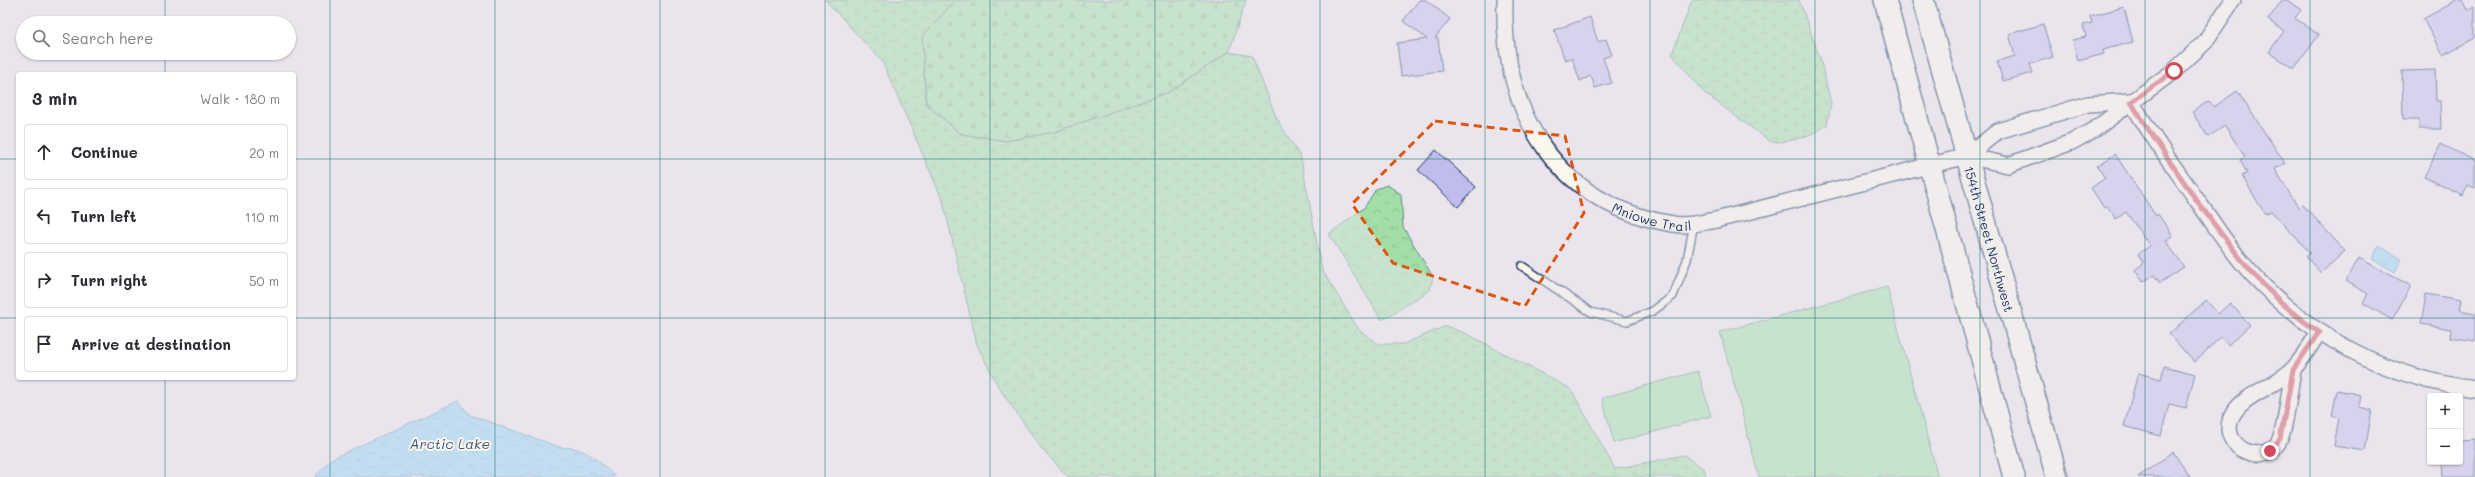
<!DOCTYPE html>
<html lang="en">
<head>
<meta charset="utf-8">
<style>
  :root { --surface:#fff; --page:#f7f7f7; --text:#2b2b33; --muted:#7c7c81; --line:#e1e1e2 }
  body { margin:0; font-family:Mali,sans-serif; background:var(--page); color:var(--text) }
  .controls { position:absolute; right:12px; bottom:12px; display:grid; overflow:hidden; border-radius:4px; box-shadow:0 1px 3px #0004 }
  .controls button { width:36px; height:36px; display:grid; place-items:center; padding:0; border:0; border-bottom:1px solid var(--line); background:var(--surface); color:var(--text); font:20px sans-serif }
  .stop { position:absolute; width:12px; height:12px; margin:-9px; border:3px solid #d1495b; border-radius:50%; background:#fff }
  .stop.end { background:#d1495b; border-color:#fff; box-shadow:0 1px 4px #0008 }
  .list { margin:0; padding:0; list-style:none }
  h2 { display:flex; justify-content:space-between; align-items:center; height:52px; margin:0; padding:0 16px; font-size:17px }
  h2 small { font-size:13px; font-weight:400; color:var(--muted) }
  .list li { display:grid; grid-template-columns:26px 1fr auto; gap:12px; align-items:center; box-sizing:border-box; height:56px; margin:0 8px 8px; padding:0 8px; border:1px solid var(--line); border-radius:4px }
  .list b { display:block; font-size:15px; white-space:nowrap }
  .list em { font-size:13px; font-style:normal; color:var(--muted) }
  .icon { flex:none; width:22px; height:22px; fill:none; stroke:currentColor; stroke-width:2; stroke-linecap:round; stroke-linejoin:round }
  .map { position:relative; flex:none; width:2475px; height:477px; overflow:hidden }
  .search { position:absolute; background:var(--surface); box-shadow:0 1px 3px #0004; left:16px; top:16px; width:280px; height:44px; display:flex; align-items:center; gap:10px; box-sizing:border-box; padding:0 14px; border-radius:22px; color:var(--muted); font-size:15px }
  .panel { position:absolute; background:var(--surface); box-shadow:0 1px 3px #0004; left:16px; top:72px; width:280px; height:308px; border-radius:4px }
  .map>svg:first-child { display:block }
  .grass { fill:#a1dfa7; stroke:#5e8782 }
  .forest { fill:url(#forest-firs); stroke:#5e8782 }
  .wetland { fill:url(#wetland-marsh); stroke:#5e8782 }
  .park { fill:url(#park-crowns); stroke:#5e8782 }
  .water { fill:url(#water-ripples); stroke:#6391b8 }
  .building { fill:#c1bcee; stroke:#1b2f5e }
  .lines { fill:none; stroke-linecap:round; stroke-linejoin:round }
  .lane-casing { stroke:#1b2f5e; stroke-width:10 }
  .street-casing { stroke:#1b2f5e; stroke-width:18 }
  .secondary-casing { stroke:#1b2f5e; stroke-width:24 }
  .lane { stroke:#fbf7ec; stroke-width:7 }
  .street { stroke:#fbf7ec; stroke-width:15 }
  .secondary { stroke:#fbf7ec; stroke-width:21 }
  .route { stroke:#d1495b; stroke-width:5 }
  .marked { fill:none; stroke:#de5710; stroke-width:3; stroke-dasharray:8 5; stroke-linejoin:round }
  .grid { fill:none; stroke:#0f766e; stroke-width:1; stroke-opacity:0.55 }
  .labels { text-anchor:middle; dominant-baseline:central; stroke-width:4; stroke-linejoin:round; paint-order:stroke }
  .street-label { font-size:13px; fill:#1b2f5e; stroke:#fbf7ec }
  .water-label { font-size:14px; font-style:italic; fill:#395884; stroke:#fbf7ec }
</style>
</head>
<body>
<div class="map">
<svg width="2475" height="477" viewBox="0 0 2475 477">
  <defs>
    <pattern id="forest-firs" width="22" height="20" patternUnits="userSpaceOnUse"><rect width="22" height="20" fill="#a1dfa7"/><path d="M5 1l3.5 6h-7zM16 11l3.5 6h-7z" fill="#8ac092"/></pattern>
    <pattern id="wetland-marsh" width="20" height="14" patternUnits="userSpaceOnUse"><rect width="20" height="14" fill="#a1dfa7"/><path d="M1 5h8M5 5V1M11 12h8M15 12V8" fill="none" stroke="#8ac092"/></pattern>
    <pattern id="park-crowns" width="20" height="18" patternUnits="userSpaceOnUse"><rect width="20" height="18" fill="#a1dfa7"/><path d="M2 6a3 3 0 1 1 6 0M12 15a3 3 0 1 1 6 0" fill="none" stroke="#8ac092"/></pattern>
    <pattern id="water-ripples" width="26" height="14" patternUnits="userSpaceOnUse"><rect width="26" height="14" fill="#93d2f4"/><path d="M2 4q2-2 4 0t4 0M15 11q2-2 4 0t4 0" fill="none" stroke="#7eb5d4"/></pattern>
  </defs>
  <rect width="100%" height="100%" fill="#eae5ed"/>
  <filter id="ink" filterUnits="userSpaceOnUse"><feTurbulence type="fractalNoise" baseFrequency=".025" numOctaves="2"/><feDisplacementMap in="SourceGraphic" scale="8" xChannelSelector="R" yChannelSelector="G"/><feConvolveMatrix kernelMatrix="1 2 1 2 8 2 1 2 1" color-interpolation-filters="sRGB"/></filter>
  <g filter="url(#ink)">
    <path class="grass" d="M1887,287L1938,477H1759L1720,332Z
      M1698,371L1711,416L1614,443L1602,398Z"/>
    <path class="forest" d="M955,0H1246L1229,52L1169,92L1055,132L1006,141L961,134L926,104L922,37Z"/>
    <path class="wetland" d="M825,0H955L922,37L926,104L961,134L1006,141L1055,132L1169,92L1229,52L1252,56L1277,119L1301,158L1322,270L1359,330L1379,344H1403L1446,326L1467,334L1571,389L1615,469L1684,455L1704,469L1707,477H1068L1041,448L999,388L977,345L943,201L882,61Z
      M1692,0H1799L1820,58L1831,103L1827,125C1812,136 1790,143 1771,142L1703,92L1672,54Z"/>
    <path class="park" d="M1387,185L1401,194L1403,227L1433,277L1430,290L1384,319H1381L1329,234L1364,208L1376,189Z"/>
    <path class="water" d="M2379,246L2402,259L2395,272L2372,259Z
      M458,401L470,415L562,448C583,444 601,463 615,477H315L331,459Z"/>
    <path class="building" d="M1419,0H1426L1450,19L1435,38H1438L1442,71L1401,76L1397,43L1427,39L1403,21Z
      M2282,0H2287L2301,10L2295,18L2319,35L2294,69L2269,52L2284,31L2268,20Z
      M2458,0H2463L2468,10L2475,6V38L2443,55L2423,19Z
      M2124,7L2133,42L2103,50L2104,54L2078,61L2073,40L2086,37L2083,25L2092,23L2090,16Z
      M1590,17L1598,42L1606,39L1612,55L1603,58L1612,83L1595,88L1591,76L1580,81L1572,58L1565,60L1554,30Z
      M2043,24L2053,57L2030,64L2033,73L2003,81L1997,61L2015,56L2009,34Z
      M2435,70L2436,101H2440L2441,129H2419V120H2403L2402,71Z
      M2237,91L2285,163L2275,169L2299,209L2303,205L2345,251L2321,273L2306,257L2310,253L2271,211L2265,214L2242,176L2247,173L2240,160L2245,157L2225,126L2208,137L2192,112L2209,101L2214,107Z
      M2441,144L2475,161V188L2468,185L2463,196L2424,177Z
      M1436,150L1476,187L1458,207L1418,170Z
      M2115,154L2156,216L2158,214L2173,236L2166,241L2184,267L2160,283L2154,275L2143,282L2135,270L2144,263L2138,254L2150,246L2126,212L2116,219L2107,206L2104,208L2091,188L2105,178L2097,166Z
      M2359,258L2411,286L2392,320L2363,303L2368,294L2346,281Z
      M2426,294L2461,300L2459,310L2475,313V341L2450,337L2451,329L2421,324Z
      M2206,300L2218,314L2230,303L2250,325L2228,345L2221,337L2194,362L2169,334Z
      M2164,366L2195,374L2186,408L2169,404L2161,436L2124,426L2138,373L2161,379Z
      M2337,390L2361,395L2359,407L2372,410L2365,451L2334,446L2339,418L2332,416Z
      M2475,439V477H2443L2442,462H2460V440Z
      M2173,452L2190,477H2138Z"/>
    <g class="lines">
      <g class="lane-casing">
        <path id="lane" d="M1522,266L1591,312L1627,321L1653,311L1673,296L1687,260L1694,223"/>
      </g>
      <g class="street-casing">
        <g id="street">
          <path id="s1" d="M1505,0C1501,113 1557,205 1673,224C1686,227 1703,222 1716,220L1967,156L2008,165L2072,142L2095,129L2174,71L2204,43L2233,0"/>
          <path d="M2131,101C2151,136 2174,167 2197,200C2214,224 2231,251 2251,273C2311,338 2388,378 2475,389"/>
          <path d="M1967,156L1998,131L2088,104L2131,101"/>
          <path d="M2293,370C2290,386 2286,426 2280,439C2267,469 2219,449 2231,418C2241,394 2276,387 2293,369C2303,359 2311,344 2319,332"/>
        </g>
      </g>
      <g class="secondary-casing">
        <g id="secondary">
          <path d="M1885,0L2014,477"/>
          <path id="s2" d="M1923,0L2057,477"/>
        </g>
      </g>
      <use href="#lane" class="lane"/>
      <use href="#street" class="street"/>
      <use href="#secondary" class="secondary"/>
    </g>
  </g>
  <g class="lines" filter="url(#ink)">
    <path class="route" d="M2174,71L2131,102C2151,135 2173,166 2195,198C2231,248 2267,298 2319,332L2293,370L2280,439L2270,451"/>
  </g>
  <path d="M0 0H2475V477H0ZM1435,121L1565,136L1584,213L1525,306L1393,263L1352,204Z" fill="#eae5ed" fill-opacity=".55" fill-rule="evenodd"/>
  <path class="marked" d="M1435,121L1565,136L1584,213L1525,306L1393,263L1352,204Z"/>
  <path class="grid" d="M165,0V23M330,0V477M495,0V477M660,0V477M825,0V477M990,0V477M1155,0V477M1320,0V477M1485,0V477M1650,0V477M1815,0V477M1980,0V477M2145,0V477M2310,0V477M165,53V74M0,159H18M294,159H2475M0,318H18M294,318H2475M165,378V477"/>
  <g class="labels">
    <g class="street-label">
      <text stroke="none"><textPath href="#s1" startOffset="287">Mniowe Trail</textPath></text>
      <text stroke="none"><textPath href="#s2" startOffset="248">154th Street Northwest</textPath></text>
    </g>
    <g class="water-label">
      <text x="450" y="443">Arctic Lake</text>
    </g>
  </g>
</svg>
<div class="controls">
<button>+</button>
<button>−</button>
</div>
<div class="stop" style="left:2174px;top:71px"></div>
<div class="stop end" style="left:2270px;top:451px"></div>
<div class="search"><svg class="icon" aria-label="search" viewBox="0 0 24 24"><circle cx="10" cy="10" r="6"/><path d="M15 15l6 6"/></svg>Search here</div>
<section class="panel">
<h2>3 min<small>Walk · 180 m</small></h2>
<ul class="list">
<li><svg class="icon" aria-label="ahead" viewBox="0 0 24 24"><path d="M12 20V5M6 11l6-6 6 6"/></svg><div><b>Continue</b></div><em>20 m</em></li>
<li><svg class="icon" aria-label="left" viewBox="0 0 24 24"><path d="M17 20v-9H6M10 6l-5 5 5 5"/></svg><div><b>Turn left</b></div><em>110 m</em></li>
<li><svg class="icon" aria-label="right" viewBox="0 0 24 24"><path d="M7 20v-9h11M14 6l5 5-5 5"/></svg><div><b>Turn right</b></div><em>50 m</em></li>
<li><svg class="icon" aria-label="arrive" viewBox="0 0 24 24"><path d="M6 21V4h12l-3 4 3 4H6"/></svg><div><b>Arrive at destination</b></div></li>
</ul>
</section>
</div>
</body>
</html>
